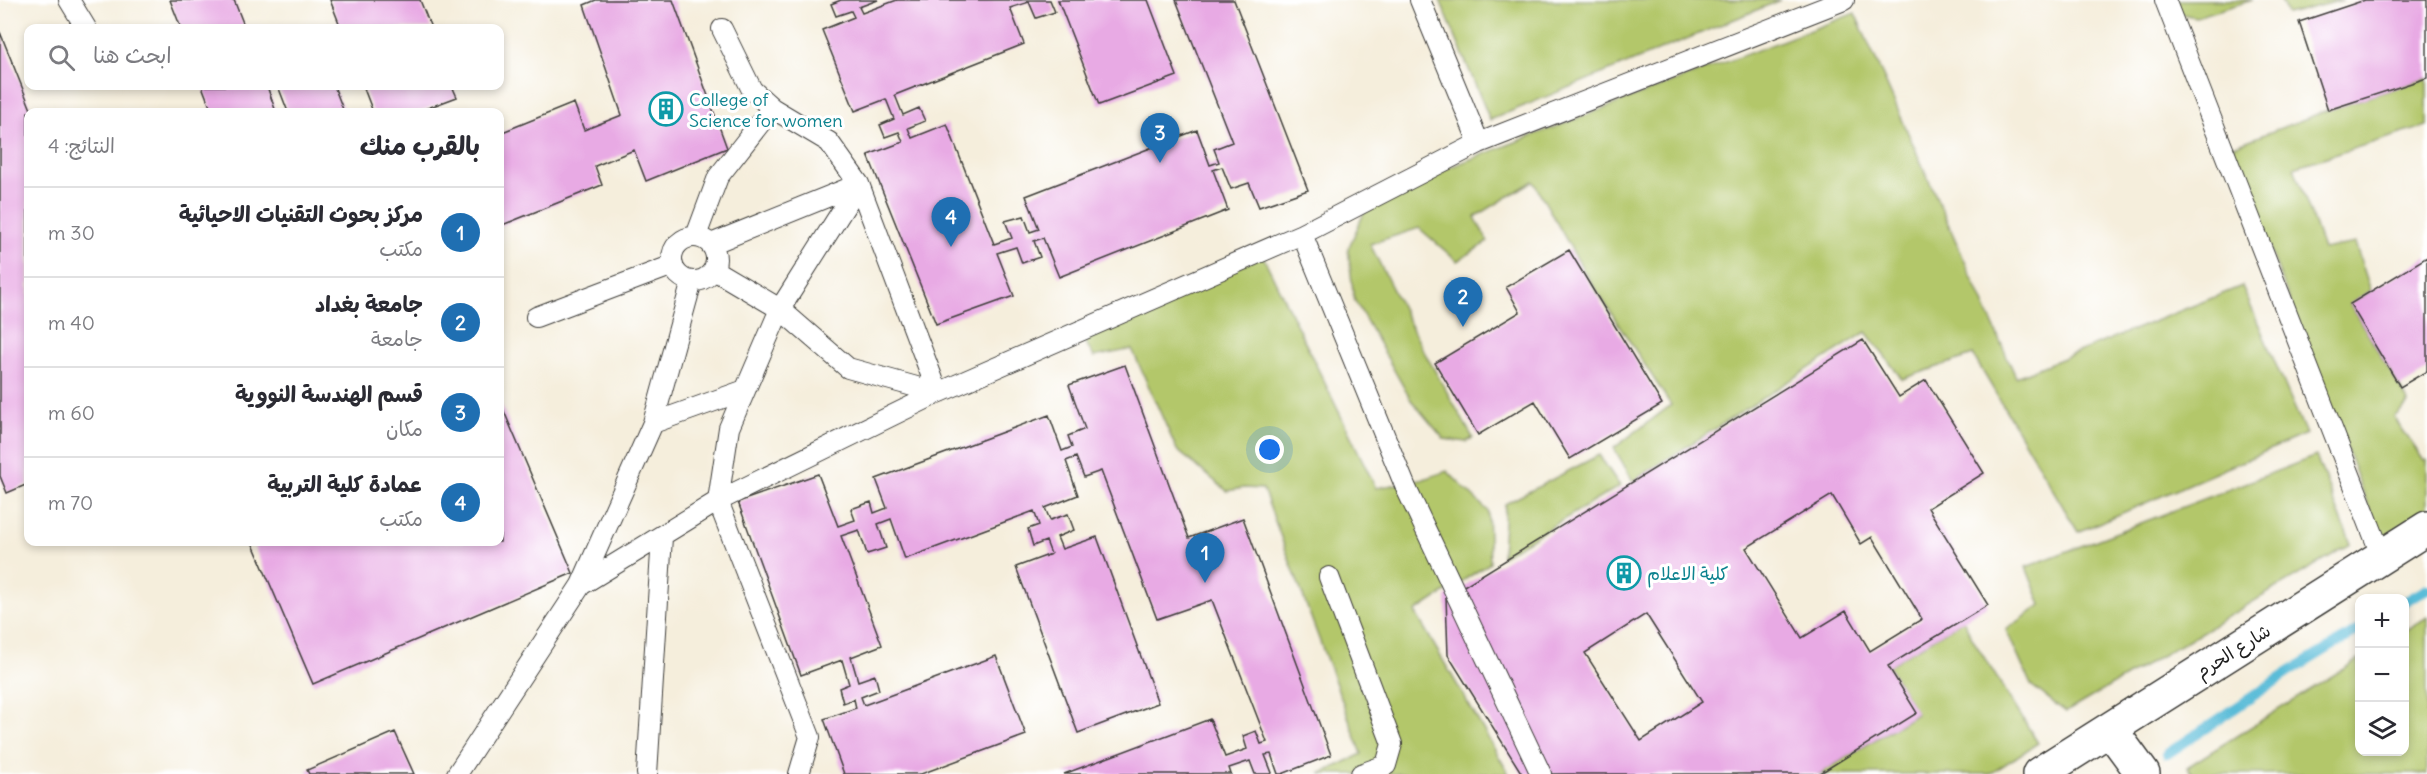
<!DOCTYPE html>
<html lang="ar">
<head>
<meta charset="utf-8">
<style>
  :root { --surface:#fff; --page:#f2f2f3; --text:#2b2b33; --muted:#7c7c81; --line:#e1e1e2; --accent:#1f6fb2 }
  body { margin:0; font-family:Delius,"Playpen Sans Arabic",sans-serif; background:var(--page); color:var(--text); direction:rtl }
  .controls { position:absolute; right:18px; bottom:18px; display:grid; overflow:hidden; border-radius:12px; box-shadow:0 3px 9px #0003 }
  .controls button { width:54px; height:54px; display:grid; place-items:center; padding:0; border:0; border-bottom:2px solid var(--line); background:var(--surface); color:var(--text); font:30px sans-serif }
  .you { position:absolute; left:1270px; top:450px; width:21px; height:21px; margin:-15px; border:4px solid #fff; border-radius:50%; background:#1a73e8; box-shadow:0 0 0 9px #1a73e833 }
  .badge { display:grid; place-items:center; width:39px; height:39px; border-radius:50%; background:var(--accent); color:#fff; font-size:20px; font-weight:700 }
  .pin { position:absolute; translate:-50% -50px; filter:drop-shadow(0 2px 3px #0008) }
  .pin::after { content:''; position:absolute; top:32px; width:21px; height:18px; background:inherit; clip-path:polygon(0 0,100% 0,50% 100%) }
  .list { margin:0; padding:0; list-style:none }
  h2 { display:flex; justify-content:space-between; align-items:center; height:78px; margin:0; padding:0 24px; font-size:26px }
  h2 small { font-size:20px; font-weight:400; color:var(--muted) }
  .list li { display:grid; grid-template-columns:39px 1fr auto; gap:18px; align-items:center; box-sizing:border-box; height:90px; padding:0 24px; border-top:2px solid var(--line) }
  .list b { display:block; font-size:22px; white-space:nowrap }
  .list p { margin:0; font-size:20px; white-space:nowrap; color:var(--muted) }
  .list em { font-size:20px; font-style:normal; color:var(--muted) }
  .icon { flex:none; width:33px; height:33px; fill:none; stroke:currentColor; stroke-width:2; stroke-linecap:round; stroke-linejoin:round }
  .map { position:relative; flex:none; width:2427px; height:774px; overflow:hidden; direction:ltr }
  .search { position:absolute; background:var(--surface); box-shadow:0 3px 9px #0003; left:24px; top:24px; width:480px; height:66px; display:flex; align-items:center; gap:15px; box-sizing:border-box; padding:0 21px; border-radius:12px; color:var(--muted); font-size:22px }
  .panel { position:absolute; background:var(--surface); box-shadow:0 3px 9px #0003; left:24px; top:108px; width:480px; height:438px; border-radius:12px; direction:rtl }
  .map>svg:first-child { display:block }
  .green { fill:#b3c76b; stroke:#687244; stroke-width:1.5 }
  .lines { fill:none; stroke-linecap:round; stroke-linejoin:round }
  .stream { stroke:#5abcd8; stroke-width:10 }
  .building { fill:#e8aae4; fill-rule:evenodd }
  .service-casing { stroke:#3d3c39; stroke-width:22 }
  .tertiary-casing { stroke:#3d3c39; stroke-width:36 }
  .service { stroke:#fff; stroke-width:20 }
  .tertiary { stroke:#fff; stroke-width:33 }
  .labels { text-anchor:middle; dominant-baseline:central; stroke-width:6; stroke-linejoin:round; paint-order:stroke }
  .culture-label { font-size:18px; fill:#0d838f; stroke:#fff; text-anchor:start }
  .street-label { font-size:18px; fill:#1c1c1c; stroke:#fff }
</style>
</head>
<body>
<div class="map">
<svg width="2427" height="774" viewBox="0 0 2427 774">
  <rect width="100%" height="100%" fill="#fff"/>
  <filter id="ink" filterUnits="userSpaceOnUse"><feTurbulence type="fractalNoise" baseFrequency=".0167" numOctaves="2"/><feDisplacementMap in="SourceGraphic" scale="12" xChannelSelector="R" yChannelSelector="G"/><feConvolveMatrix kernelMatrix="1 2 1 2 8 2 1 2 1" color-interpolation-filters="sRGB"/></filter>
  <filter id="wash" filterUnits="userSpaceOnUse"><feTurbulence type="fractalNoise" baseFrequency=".008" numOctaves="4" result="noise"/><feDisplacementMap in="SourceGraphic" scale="24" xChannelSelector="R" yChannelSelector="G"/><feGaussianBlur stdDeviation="1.35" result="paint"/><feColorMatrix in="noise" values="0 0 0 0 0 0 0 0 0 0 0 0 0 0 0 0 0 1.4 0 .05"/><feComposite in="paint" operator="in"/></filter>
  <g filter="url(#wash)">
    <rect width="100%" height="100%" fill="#f5eedc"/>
    <path class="green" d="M1440,0H1781L1490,120Z
      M2175,0H2253L2196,17L2181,14Z
      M2281,0H2343L2287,14Z
      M1855,13L2016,377L2242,286L2306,434L2078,532L1973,355L1902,379L1866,332L1633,481L1614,448L1671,405L1584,271L1533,181L1475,217L1488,242L1457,261L1419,228L1370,244L1422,348L1473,438L1466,442L1444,439L1411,400L1354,299L1348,249L1371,197Z
      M2427,78V126L2294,167L2323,249L2355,243L2371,291L2350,304L2409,403L2394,417L2424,461L2427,460V508L2381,539L2231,147L2328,110Z
      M1263,256L1376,488L1421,480L1447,471L1488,511L1490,563L1415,612L1509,774H1320L1362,754L1263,489L1244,488L1227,491L1177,450L1132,349L1094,357L1082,336Z
      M1599,455L1620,486L1502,556L1505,504Z
      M2316,456L2351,544L2066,712L2031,685L2006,630L2041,605L2026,567Z
      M2427,617V774H2192L2187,767L2359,659L2360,752H2404L2405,631Z
      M1963,620L1975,643L2038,743L1990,774H1819L1917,714L1888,666Z"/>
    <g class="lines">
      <path class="stream" d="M2404,602L2427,589
        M2167,754L2289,672L2360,629"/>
    </g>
    <g id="blocks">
      <path class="building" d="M170,0H234L245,28H181Z
        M330,0H420L431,28H341Z
        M596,0H673L727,148L646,181L634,150L595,166L602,185L500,226V133L574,103L584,130L622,115L584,5Z
        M841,0H878L859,7L862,13L897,0H1050L1055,12L1036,18L1029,2L1010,8L1024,44L895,95L903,115L919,108L925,121L908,128L912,138L947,124L994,244L1012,238L1005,221L1024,216L1030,232L1039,229L1026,196L1197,130L1210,165L1219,162L1214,149L1232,142L1176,0H1234L1308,190L1259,207L1249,183L1231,189L1222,167L1213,170L1228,210L1059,277L1043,238L1034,241L1040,257L1022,263L1016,247L997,253L1014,296L936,324L868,155L903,142L899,132L885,137L880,125L894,119L886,99L855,111L822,30L854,17L851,11L836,16L831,4Z
        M1058,0H1148L1177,76L1099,105Z
        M2365,0H2427V78L2328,110L2299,22Z
        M0,32L32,112H28V484L7,493L0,476Z
        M202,86H267L276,112H212Z
        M278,86H334L344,112H288Z
        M363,86H452L457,97L417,112H373Z
        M1569,250L1662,404L1570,459L1535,401L1478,435L1435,363L1520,312L1506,287Z
        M2427,257V371L2400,387L2350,304Z
        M1863,340L1899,397L1926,380L1984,473L1928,508L1988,605L1888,666L1917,713L1819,774H1522L1448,655L1446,597ZM1832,495L1861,544L1872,537L1922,619L1870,651L1846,611L1802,638L1746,548ZM1646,614L1702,702L1641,741L1585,653Z
        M1125,365L1189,538L1243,518L1331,755L1282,774H1278L1271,754L1265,755L1272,773L1270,774H1255L1250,761L1229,768L1231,774H1064L1210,719L1225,757L1247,749L1243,736L1256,731L1261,744L1267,742L1212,600L1157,619L1101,471L1084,477L1076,457L1066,461L1078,495L1045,508L1050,520L1068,514L1074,530L1057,537L1062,549L1097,537L1158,703L1078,733L1016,567L1051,554L1046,541L1033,546L1028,529L1039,525L1034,511L905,559L891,519L878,524L886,548L867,554L859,530L841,536L882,645L851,657L858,681L875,675L879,690L861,697L864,705L996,656L1026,735L921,774H844L824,719L856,708L854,699L843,703L839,688L849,684L842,660L801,675L738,502L818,474L838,526L855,520L851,509L871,502L874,513L887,508L876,479L1049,415L1062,451L1072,447L1068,436L1085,429L1069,385Z
        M500,402L573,573L313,684L252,542H500Z
        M395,732L414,774H309L307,770Z"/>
    </g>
  </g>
  <g filter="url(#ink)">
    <use href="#blocks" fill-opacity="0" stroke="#3d3c39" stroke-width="1.5"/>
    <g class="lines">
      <g class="service-casing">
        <path id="service" d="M69,0L86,28
          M1420,0L1479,143L1302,234L1406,488L1541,774
          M2165,0L2382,557
          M722,29L752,90L772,108L829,142L859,184L938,393
          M1479,143L1844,0
          M696,236L718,177L772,108
          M672 259a22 22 0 1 1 44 0a22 22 0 1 1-44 0Z
          M711,244L859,184
          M714,270L780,309L848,368L938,393
          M536,317L673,265
          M653,423L745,390
          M1329,577L1392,744L1386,765L1361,774
          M581,585L653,423L692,281
          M457,774L581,585L718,501L938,393L1302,234
          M647,774L662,537
          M799,774L810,737L718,501L729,428L780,309L859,184"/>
      </g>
      <g class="tertiary-casing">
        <path id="tertiary" d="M2110,729L2143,774
          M2039,774L2427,528"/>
      </g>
      <use href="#service" class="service"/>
      <use href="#tertiary" class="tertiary"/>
    </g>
  </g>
  <defs>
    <g id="building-ring" transform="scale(1.725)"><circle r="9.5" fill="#fff" stroke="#0f9aa8" stroke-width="1.5"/><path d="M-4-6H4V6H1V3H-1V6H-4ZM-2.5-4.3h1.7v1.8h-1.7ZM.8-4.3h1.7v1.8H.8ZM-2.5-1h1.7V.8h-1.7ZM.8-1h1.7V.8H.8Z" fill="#0f9aa8"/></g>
  </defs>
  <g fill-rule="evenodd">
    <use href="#building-ring" x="666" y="109"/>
    <use href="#building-ring" x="1624" y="573"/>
  </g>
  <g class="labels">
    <g class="culture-label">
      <text x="689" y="99">College of<tspan x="689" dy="21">Science for women</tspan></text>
      <text x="1647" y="573">كلية الاعلام</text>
    </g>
    <g class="street-label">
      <text transform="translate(2233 651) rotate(-32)">شارع الحرم</text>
    </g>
  </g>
</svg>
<div class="controls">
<button>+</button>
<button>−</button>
<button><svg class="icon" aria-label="layers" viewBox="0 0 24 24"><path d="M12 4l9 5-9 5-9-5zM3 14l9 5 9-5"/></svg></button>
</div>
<div class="you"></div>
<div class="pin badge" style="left:1205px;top:583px">1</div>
<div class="pin badge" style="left:1463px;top:327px">2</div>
<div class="pin badge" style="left:1160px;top:163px">3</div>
<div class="pin badge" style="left:951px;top:247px">4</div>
<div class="search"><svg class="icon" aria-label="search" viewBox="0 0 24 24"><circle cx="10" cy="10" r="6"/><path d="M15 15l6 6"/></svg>ابحث هنا</div>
<section class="panel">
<h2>بالقرب منك<small>النتائج: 4</small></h2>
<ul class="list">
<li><span class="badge">1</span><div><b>مركز بحوث التقنيات الاحيائية</b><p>مكتب</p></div><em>30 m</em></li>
<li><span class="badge">2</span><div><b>جامعة بغداد</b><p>جامعة</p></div><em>40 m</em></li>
<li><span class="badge">3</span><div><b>قسم الهندسة النووية</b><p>مكان</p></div><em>60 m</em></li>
<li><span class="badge">4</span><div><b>عمادة كلية التربية</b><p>مكتب</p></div><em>70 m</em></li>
</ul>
</section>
</div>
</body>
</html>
